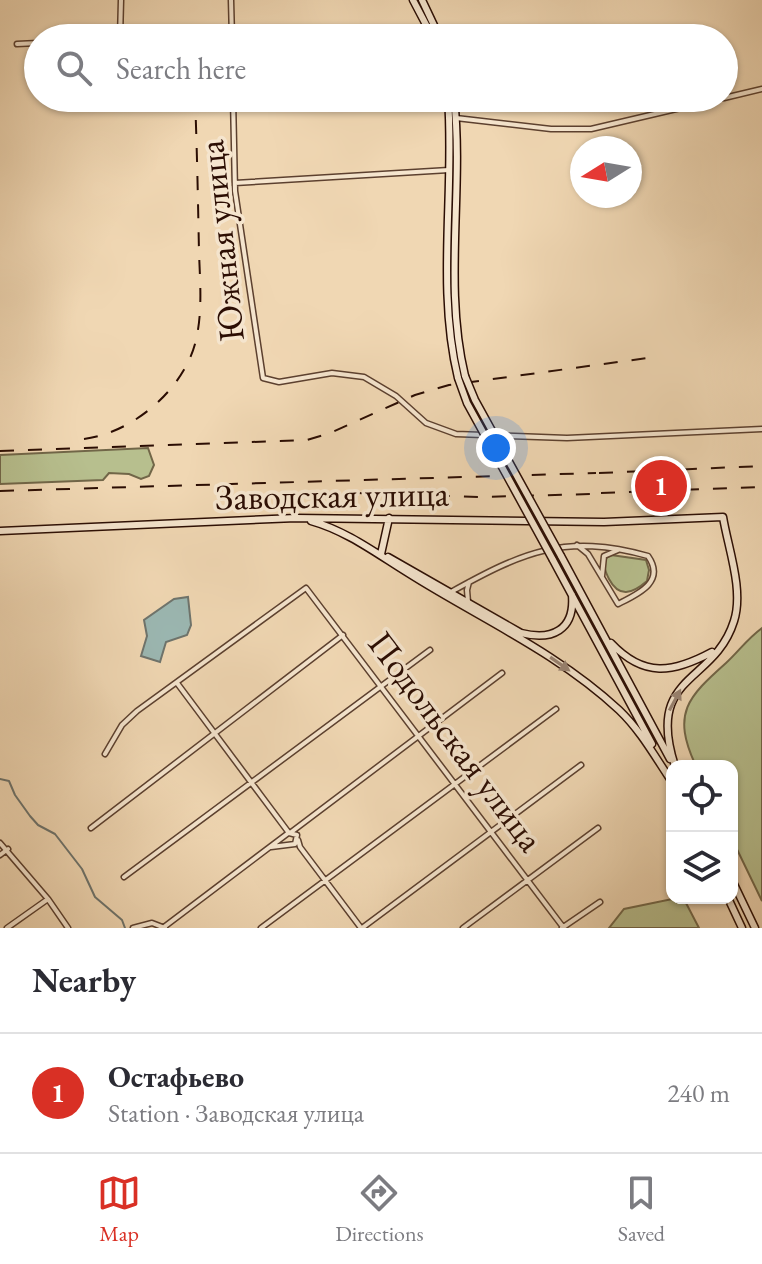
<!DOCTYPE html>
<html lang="en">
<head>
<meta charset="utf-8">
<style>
  :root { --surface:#fff; --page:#f7f7f7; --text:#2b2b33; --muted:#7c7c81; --line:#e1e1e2; --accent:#d93025 }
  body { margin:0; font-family:"EB Garamond",serif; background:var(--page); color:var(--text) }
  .controls { position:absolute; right:24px; bottom:24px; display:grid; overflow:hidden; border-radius:16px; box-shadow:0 2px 6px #0004 }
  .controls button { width:72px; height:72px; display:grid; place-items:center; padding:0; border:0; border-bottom:2px solid var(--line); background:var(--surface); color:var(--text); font:40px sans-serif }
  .compass { position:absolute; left:570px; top:136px; width:72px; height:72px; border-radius:50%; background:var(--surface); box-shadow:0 2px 6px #0004; rotate:259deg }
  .you { position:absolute; left:496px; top:448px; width:28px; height:28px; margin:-20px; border:6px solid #fff; border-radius:50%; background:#1a73e8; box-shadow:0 0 0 12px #1a73e833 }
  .badge { display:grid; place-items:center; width:52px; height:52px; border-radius:50%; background:var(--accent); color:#fff; font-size:26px; font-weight:700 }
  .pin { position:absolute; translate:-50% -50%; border:4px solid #fff; box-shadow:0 2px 8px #0006 }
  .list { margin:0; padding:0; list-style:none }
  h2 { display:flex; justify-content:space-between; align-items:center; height:104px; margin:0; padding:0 32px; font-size:34px }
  h2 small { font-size:26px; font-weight:400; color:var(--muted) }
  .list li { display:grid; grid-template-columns:52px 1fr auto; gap:24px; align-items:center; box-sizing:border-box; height:120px; padding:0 32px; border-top:2px solid var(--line) }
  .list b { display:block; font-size:30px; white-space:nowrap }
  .list p { margin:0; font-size:26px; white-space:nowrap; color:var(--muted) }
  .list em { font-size:26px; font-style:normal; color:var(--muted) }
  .icon { flex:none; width:44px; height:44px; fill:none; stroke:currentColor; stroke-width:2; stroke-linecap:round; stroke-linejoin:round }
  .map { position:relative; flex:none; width:762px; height:928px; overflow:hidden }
  .search { position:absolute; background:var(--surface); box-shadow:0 2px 6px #0004; left:24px; right:24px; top:24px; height:88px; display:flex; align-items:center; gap:20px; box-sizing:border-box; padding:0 28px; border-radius:44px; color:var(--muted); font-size:30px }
  .sheet { height:224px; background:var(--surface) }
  nav { display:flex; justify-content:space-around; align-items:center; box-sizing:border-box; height:112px; border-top:2px solid var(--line); background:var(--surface); font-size:22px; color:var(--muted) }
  nav a { display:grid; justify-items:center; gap:4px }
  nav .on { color:var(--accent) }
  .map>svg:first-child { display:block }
  .green { fill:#b7bf8e; stroke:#716648; stroke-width:2 }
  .water { fill:#9bb8b3; stroke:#6e746d; stroke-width:2 }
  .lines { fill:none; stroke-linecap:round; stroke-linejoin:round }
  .stream { stroke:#6e746d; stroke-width:2 }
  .street-casing { stroke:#5c402f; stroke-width:7 }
  .secondary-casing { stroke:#2b0d03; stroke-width:9 }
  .street { stroke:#f5e5ce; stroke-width:4 }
  .secondary { stroke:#f5e5ce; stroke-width:6 }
  .rail { stroke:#2b0d03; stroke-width:2; stroke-dasharray:14 14; stroke-linecap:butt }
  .secondary-bridge-casing { stroke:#2b0d03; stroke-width:9; stroke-linecap:butt }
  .secondary-bridge { stroke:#f5e5ce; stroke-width:6 }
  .oneway { fill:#9a8473 }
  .labels { text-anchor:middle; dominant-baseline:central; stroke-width:7; stroke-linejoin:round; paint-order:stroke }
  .street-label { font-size:36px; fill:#2b0d03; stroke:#f5e5ce }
</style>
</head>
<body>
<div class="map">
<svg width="762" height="928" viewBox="0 0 762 928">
  <rect width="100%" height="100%" fill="#f0d7b3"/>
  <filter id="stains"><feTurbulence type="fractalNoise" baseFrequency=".0025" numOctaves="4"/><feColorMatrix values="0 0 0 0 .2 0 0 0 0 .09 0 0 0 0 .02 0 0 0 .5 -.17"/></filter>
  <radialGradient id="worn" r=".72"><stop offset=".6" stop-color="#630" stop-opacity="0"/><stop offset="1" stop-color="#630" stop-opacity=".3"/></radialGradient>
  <path class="green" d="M148,448L154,465L149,476L141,479L129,474L109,473L103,480L0,484V455Z
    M611,555L646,560L649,570L647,581C632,594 619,598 609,579C605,571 604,568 605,559Z
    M762,628V901L732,839V766H696C671,713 688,697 726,663C739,651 747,639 762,628Z
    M677,898L686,903L699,928H609L624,909Z"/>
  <path class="water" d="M188,597L191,625L187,635L166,642L160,662L141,656L147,636L144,620L174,599Z"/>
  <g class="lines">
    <path class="stream" d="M0,779L9,781L15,795L30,816L38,825L55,834L82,869L95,897L122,920L125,928"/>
    <g class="street-casing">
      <path id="street" d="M231,0L232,38
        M120,38L121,0
        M17,44L38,43
        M233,98L235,191L263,378L279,382L332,373L364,377L396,396L426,423L456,434L567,438L762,429
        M724,98L762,89
        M456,118L551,129H591L723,98
        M235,183L449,170
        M602,576L604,556L618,550
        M451,592C523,552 565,533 648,556C666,582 638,594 618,604L588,554L577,545
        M468,602L467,590L469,582
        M177,683L289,833
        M105,754L122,725L137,711L306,588L563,927
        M91,828L343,635
        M290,833L502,673
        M298,840L300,847L361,928
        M0,843L48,899L68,928
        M271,847L295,844L297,835L289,833
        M0,855L8,849
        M124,877L430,650
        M164,927L287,834
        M7,928L48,899
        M133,928L152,923L165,928
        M261,928L556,709
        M362,928L581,765
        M463,928L598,828
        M562,928L600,902"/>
    </g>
    <g class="secondary-casing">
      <path id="secondary" d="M413,0L433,38
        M422,0L440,38
        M448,98C455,191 436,287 458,378
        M454,98C464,190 443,285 465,376
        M311,521C347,531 377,554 408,573C479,618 557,652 619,710C640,730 654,755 670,779
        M0,531L296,518L604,522L723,517C728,548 744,590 734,621C714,685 645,673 675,766
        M381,554L389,518
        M561,556L670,759
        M388,557L521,633C552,641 575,630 572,595
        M553,560L652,744
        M611,643C644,678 673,673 712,652
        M732,880L755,928
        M728,898L742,928"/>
    </g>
    <use href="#street" class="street"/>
    <use href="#secondary" class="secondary"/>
    <path class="rail" d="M84,439C132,433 182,391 195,344C203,314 200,282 199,252C198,201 197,149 195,98
      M0,451L307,440L330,433L415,395L449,385L655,357
      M599,473L762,466
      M0,491L596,473
      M324,492L481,497L591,494
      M601,493L762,487"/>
    <g class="secondary-bridge-casing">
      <path id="secondary-bridge" d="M465,376L475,400L561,556
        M458,378L467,403L553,560"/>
    </g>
    <use href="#secondary-bridge" class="secondary-bridge"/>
  </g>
  <defs><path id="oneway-solid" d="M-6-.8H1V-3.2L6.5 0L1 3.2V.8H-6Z" transform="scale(2)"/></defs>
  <g class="oneway">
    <use href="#oneway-solid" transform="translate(560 664) rotate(35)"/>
    <use href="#oneway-solid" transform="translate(675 700) rotate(-62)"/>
  </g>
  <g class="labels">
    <g class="street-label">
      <text transform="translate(221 241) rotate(-96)">Южная улица</text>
      <text transform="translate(332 495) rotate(-1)">Заводская улица</text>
      <text transform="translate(456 741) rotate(53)">Подольская улица</text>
    </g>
  </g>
  <rect width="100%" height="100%" filter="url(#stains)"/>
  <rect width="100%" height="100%" fill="url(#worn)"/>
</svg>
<div class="controls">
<button><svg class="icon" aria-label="locate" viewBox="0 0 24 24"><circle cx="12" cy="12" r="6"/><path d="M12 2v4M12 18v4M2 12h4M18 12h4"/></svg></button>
<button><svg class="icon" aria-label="layers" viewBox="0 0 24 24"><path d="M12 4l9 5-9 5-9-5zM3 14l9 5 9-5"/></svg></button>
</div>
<svg class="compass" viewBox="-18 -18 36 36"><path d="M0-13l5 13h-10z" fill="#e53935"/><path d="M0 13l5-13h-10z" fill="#7c7c81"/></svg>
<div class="you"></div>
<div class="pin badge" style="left:661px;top:486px">1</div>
<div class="search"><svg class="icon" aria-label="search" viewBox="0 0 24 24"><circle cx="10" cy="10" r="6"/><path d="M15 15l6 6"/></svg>Search here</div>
</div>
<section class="sheet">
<h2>Nearby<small></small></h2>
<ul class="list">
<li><span class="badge">1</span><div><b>Остафьево</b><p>Station · Заводская улица</p></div><em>240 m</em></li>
</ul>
</section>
<nav>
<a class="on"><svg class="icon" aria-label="map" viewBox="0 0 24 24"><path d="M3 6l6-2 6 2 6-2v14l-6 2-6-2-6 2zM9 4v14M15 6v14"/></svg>Map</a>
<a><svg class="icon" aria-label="directions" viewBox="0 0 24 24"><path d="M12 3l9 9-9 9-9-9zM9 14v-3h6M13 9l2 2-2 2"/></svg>Directions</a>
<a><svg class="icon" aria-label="saved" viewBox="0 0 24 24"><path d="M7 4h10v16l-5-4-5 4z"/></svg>Saved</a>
</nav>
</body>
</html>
